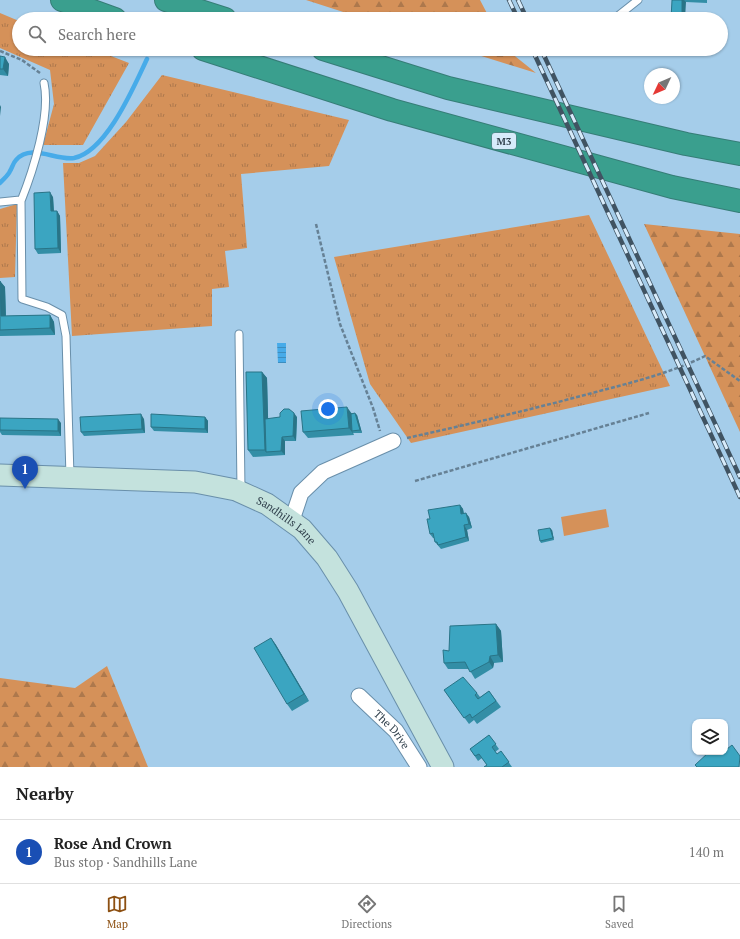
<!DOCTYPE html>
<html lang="en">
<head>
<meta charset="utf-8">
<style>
  :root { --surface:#fff; --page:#f2f2f2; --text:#222; --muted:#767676; --line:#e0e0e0; --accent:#8d5012 }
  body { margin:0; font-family:"PT Serif",serif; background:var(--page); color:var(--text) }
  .controls { position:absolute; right:12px; bottom:12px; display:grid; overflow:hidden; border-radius:8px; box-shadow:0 1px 3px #0004 }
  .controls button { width:36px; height:36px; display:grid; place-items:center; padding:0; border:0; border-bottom:1px solid var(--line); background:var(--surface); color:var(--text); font:20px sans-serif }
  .compass { position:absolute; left:644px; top:68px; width:36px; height:36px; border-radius:50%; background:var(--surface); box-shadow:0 1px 3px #0004; rotate:226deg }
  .you { position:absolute; left:328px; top:409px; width:14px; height:14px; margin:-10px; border:3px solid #fff; border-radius:50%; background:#1a73e8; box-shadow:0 0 0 6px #1a73e833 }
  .badge { display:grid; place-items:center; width:26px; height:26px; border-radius:50%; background:var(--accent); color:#fff; font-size:13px; font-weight:700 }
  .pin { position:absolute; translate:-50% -33px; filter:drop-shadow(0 1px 2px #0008) }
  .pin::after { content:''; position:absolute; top:21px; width:14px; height:12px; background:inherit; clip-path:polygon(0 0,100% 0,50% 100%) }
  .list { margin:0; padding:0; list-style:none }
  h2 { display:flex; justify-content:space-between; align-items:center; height:52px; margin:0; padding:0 16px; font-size:17px }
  h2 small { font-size:13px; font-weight:400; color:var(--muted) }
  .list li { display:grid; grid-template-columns:26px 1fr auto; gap:12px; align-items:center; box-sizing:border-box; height:64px; padding:0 16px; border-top:1px solid var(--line) }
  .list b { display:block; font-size:15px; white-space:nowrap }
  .list p { margin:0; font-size:13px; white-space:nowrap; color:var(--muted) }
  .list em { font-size:13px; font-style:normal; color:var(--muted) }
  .icon { flex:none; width:22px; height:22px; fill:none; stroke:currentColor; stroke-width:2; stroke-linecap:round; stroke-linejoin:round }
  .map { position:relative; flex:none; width:740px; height:767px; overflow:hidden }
  .search { position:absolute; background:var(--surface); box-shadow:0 1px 3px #0004; left:12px; right:12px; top:12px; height:44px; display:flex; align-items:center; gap:10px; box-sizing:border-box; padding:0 14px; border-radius:22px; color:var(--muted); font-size:15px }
  .sheet { height:116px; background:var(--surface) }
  nav { display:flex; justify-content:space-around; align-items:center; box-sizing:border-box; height:56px; border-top:1px solid var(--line); background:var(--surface); font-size:11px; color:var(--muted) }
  nav a { display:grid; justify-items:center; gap:2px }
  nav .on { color:var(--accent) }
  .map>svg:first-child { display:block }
  .grass { fill:url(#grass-tufts) }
  .forest { fill:url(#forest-firs) }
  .green { fill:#d59159 }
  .water { fill:url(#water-rules) }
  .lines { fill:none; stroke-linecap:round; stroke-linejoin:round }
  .stream { stroke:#47abe9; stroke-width:4.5 }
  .service-casing { stroke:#698faa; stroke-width:9 }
  .minor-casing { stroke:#698faa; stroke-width:17 }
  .secondary-casing { stroke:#698faa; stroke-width:23 }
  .motorway-casing { stroke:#367d77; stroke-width:24 }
  .path { stroke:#668195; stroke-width:2.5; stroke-dasharray:4 2; stroke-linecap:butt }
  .service { stroke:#fff; stroke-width:7 }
  .minor { stroke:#fff; stroke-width:15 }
  .secondary { stroke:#c4e2dd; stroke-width:21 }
  .motorway { stroke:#3a9f8e; stroke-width:22 }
  .rail-casing { stroke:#405362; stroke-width:4.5 }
  .rail { stroke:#d7ebfa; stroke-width:3; stroke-dasharray:9; stroke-linecap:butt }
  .wall { fill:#338ea6 }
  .shaded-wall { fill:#297487 }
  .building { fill:#3ba5c1; stroke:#297487 }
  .labels { text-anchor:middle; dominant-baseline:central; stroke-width:3; stroke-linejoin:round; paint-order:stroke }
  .shield { fill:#d7ebfa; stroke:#617380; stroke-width:1 }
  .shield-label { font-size:10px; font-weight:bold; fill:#2f3f4b }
  .street-label { font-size:11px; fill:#2f3f4b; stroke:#d7ebfa }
</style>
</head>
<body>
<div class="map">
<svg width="740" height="767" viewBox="0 0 740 767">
  <defs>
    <pattern id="grass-tufts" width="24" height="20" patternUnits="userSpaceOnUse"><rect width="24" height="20" fill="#d59159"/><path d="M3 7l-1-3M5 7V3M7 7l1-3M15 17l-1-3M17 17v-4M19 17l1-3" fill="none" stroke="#ad784c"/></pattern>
    <pattern id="forest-firs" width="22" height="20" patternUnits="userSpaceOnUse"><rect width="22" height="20" fill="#d59159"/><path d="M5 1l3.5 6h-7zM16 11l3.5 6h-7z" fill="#ad784c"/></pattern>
    <pattern id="water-rules" width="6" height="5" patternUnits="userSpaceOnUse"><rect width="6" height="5" fill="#47abe9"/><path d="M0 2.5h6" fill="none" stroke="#3c8dbf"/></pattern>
  </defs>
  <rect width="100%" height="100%" fill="#a5cdea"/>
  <path class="grass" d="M0,13L19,21V49H93L129,63L83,145H43L54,104L50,70L0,48Z
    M162,75L349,120L329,166L241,174L247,248L225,251L229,287L212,289V326L72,336L63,163H79L95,156L126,122Z
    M17,204L15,277L0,278V209Z
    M589,215L670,386L411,443L370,384L334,257Z"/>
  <path class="forest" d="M306,0H480L490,19H365Z
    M459,49H506L536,73Z
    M644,224L740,234V432Z
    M107,666L148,767H0V678L75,688Z"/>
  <path class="green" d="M606,509L609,527L564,536L561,517Z"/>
  <path class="water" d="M277,343H286V363H278Z"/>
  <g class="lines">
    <path class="stream" d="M0,183C3,179 8,176 10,171C12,168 13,163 16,160C31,143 56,161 74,158C107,151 134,86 147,59"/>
    <g class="service-casing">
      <path id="service" d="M614,19L638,0
        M21,201C33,171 51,115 44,83
        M0,202L20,200L21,201L22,299L47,307L62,315L66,336L70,477
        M239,334L241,490"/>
    </g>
    <g class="minor-casing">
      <g id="minor">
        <path d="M292,520L301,493L323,472L393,441"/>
        <path id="s1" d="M359,696L396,731L419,767"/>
      </g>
    </g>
    <g class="secondary-casing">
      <g id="secondary">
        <path id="s2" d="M0,475L195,482L236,490L267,504L302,529L327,558L348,591L443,767"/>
      </g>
    </g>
    <g class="motorway-casing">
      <path id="motorway" d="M62,0L115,19
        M166,0L225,19
        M203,49L392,110L672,187L740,201
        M323,49L448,88L686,144L740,154"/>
    </g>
    <path class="path" d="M0,51L22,60L40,73
      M316,224L340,324L373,408L380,431
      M407,438C470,424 533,409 596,392C633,382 671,373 705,356L740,381
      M415,481L649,413"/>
    <use href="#service" class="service"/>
    <use href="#minor" class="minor"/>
    <use href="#secondary" class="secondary"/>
    <use href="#motorway" class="motorway"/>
    <g class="rail-casing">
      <path id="rail" d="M509,0L518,19
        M518,0L527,19
        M532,49L740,497
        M541,49L740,477"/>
    </g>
    <use href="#rail" class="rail"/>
  </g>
  <path class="wall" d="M672,0H707V3L686,2Z
    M0,56L9,64L8,76L0,75Z
    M53,197L54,211H57L60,216L61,253L38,254L35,249Z
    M0,281L5,287L6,316L50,315L54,322L55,335L0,336Z
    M262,372L267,378L268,419L297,417L296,441H285V455L253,457L248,450Z
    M352,413L357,415L362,433H353L354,435L308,438L303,432Z
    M205,417L208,421V433L154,431L151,427Z
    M0,418L61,423V436L2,435L0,432Z
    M144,419L145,433L84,436L81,432Z
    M460,505L463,509L464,513L469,517L472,528L467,530L469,541L441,549L435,542L434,538H433L430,534Z
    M552,530L554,540L541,543L540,541Z
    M496,624L501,631L503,662L494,663L493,668L475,679L469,669H448L444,663L449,651Z
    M271,638L276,645L309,701L292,711L287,704Z
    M444,690L477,693L480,697L489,691L501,707L477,724L474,720L469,724Z
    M489,735L499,749L495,752L497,754L501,751L512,767H484L487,765L482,758L478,761L470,749Z"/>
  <path class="shaded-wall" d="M682,0H684L686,2L685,19H682Z
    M5,57L9,64L8,76L3,69Z
    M0,105L1,107L0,116Z
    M50,192L53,197L54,216L51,211Z
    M57,211L60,216L61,253L58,248Z
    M0,281L5,287L6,323L1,316Z
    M50,315L54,322L55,335L50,328Z
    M262,372L267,378L269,452H266L265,450Z
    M347,407L352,414V431L354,435L349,428Z
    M294,413L297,417L296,441L293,436Z
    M355,413L357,415L362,433L360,430Z
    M141,414L144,419L145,433L142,429Z
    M205,417L208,421V433L205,429Z
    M58,419L61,423V436L58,431Z
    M282,437L285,441V455L281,451Z
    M460,505L463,509L464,519L461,514Z
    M466,513L469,517L472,528L469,524Z
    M464,525L467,530L469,541L466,537Z
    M550,528L552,530L554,540L553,538Z
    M496,624L501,631L503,662L498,655Z
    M271,638L276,645L309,701L304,694Z
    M490,656L494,663L493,668L489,662Z"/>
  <path class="building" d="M672,0H682V19H671Z
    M0,56L5,57L3,69H0Z
    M50,192L51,211H57L58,248L35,249L34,193Z
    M0,281L1,316L50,315V328L0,330Z
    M246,372H262L265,450H248Z
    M347,407L349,428L303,432L301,411Z
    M284,409H289L294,413L293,436L282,437L281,451L266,452L265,419L280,417V413Z
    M355,413L360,430L352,431L351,414Z
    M141,414L142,429L81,432L80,417Z
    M151,414L205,417V429L151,427Z
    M0,418L58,419V431L0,430Z
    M460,505L461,514L466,513L469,524L464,525L466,537L438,545L437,542H435L433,533L430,534L427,519H430L428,510Z
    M550,528L553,538L540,541L538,530Z
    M496,624L498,655L490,656L489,662L470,672L465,662L444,663L443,650L449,651L450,626Z
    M271,638L304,694L287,704L254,648Z
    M463,677L477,693L475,695L478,699L489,691L496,701L472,718L470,714L464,718L444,690Z
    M489,735L496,744L492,747L497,754L501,751L509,762L502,767H484L487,765L479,754L475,756L470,749Z
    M732,745L740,756L739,767H697L695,765L709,752H725V746L727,749Z"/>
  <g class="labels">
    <rect class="shield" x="492" y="133" width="24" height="16" rx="3"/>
    <g class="shield-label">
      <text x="504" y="141">M3</text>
    </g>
    <g class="street-label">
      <text stroke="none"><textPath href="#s2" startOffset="296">Sandhills Lane</textPath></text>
      <text stroke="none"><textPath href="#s1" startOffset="47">The Drive</textPath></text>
    </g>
  </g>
</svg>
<div class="controls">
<button><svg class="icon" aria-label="layers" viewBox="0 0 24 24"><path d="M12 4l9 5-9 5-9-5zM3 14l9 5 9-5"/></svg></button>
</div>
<svg class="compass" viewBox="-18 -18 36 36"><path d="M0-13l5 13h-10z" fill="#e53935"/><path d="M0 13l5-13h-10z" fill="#767676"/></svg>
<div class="you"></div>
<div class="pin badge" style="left:25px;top:489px;background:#1a4fb4">1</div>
<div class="search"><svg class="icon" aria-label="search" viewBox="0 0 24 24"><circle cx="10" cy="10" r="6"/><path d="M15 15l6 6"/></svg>Search here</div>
</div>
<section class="sheet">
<h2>Nearby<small></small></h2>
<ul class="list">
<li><span class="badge" style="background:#1a4fb4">1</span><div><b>Rose And Crown</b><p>Bus stop · Sandhills Lane</p></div><em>140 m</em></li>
</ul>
</section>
<nav>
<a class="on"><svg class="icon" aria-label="map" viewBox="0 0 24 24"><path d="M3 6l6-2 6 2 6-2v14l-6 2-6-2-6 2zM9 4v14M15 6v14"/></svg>Map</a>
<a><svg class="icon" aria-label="directions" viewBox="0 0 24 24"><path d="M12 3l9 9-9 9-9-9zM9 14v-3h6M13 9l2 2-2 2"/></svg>Directions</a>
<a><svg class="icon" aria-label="saved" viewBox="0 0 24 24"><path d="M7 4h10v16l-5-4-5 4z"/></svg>Saved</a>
</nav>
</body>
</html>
